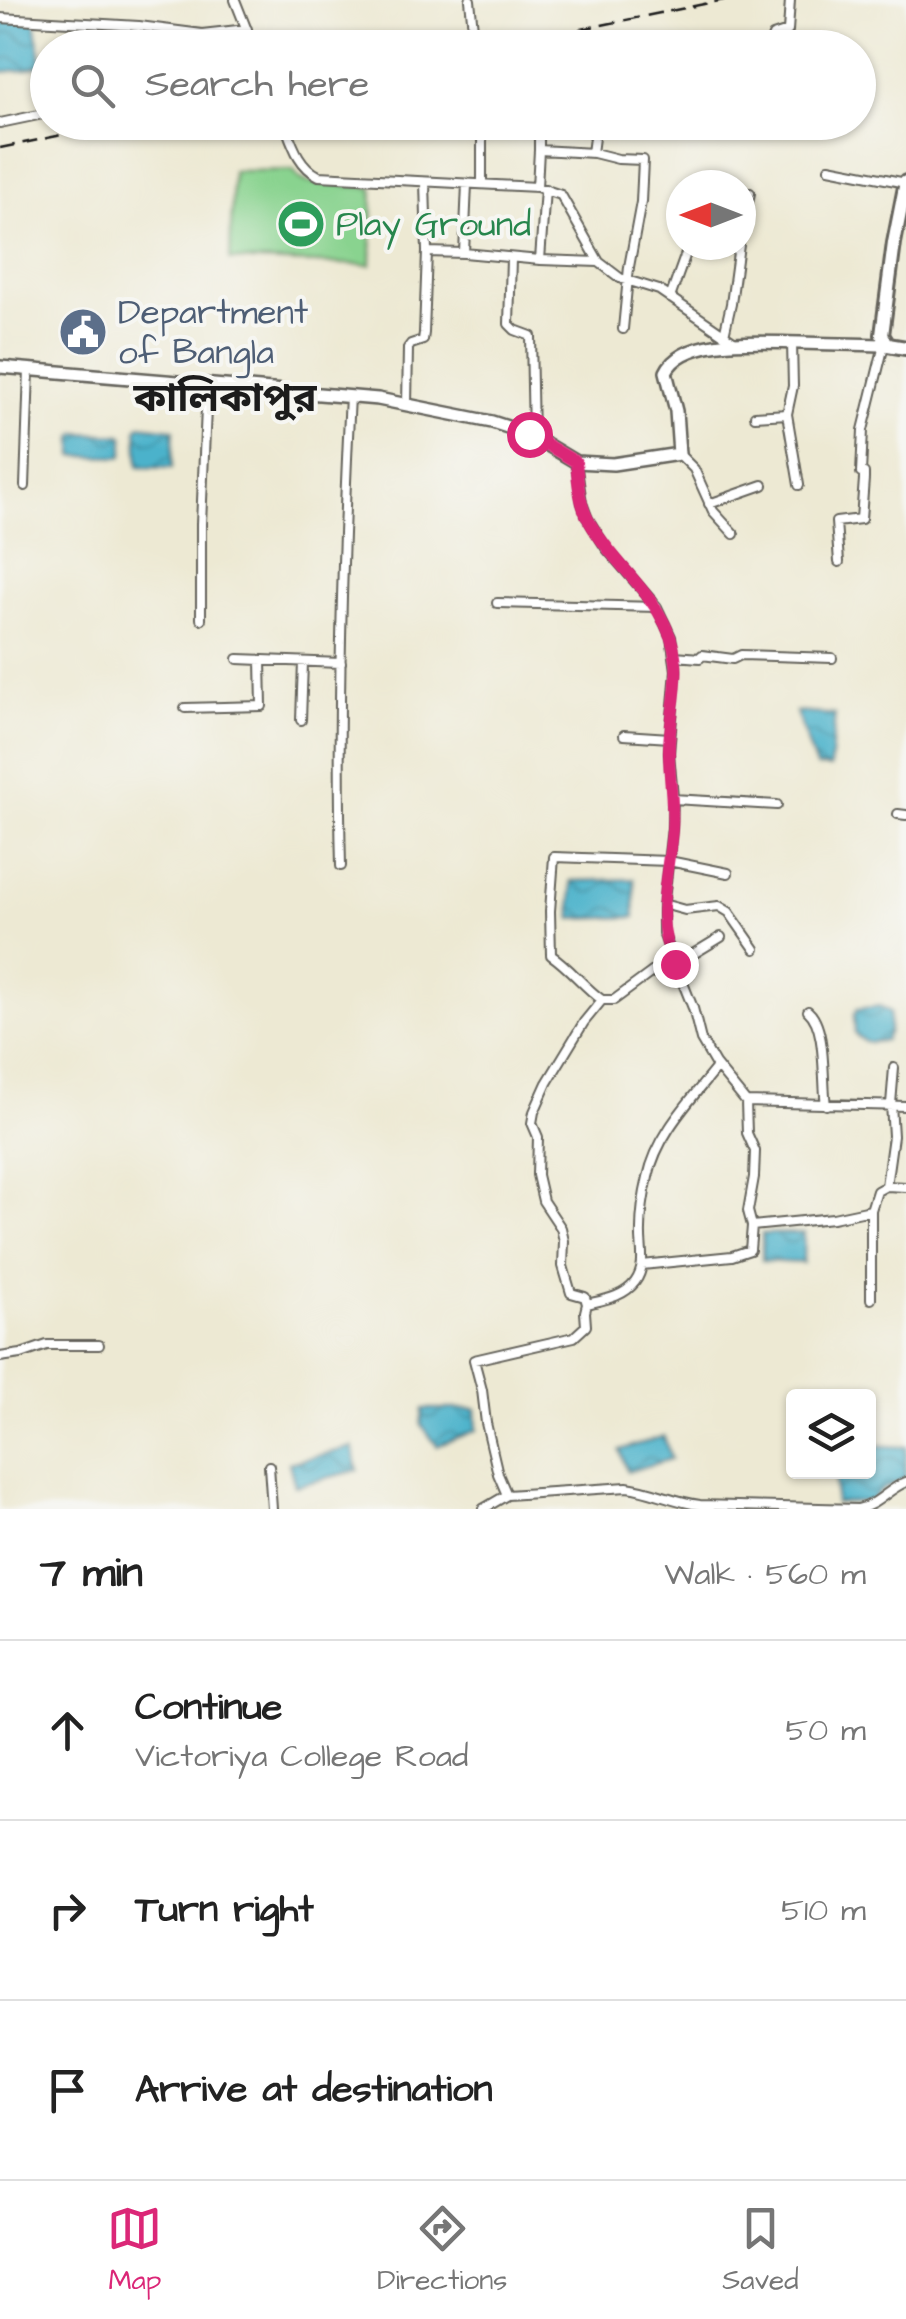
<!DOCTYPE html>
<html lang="en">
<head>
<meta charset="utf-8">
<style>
  :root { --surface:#fff; --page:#f2f2f2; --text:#222; --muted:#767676; --line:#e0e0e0; --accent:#db2777 }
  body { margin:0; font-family:"Architects Daughter","Noto Sans Bengali",sans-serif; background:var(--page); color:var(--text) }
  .controls { position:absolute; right:30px; bottom:30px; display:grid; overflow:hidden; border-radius:10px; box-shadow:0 2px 8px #0004 }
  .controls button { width:90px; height:90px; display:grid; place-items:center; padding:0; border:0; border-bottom:2px solid var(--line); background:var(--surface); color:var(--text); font:50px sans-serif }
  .compass { position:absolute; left:666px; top:170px; width:90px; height:90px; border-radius:50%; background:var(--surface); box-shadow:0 2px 8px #0004; rotate:270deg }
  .stop { position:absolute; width:30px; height:30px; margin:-22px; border:8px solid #db2777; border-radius:50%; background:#fff }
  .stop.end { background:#db2777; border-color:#fff; box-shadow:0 2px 10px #0008 }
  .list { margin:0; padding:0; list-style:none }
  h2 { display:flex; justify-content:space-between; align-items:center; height:130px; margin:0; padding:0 40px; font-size:42px }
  h2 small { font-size:32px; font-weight:400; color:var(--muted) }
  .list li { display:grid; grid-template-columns:65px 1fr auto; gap:30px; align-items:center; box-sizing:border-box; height:180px; padding:0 40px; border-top:2px solid var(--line) }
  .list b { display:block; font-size:38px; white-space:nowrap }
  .list p { margin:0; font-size:32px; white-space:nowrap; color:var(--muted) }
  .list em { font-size:32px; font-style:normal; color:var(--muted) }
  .icon { flex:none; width:55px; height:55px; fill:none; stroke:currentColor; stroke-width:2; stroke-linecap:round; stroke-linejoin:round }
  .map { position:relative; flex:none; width:906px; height:1509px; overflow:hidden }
  .search { position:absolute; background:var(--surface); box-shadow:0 2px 8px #0004; left:30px; right:30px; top:30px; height:110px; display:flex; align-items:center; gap:25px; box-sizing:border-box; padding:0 35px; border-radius:55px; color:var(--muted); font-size:38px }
  .sheet { height:670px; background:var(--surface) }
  nav { display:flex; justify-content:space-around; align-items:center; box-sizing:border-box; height:140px; border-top:2px solid var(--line); background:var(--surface); font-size:28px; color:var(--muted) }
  nav a { display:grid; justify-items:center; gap:5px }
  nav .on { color:var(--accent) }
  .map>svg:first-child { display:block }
  .pitch { fill:#89d38f; stroke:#527856; stroke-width:2.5 }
  .water { fill:url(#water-waves); stroke:#346774; stroke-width:2.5 }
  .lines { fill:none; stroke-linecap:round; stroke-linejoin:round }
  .street-casing { stroke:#65645c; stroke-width:12 }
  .secondary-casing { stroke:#65645c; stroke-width:16 }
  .primary-casing { stroke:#65645c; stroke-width:18 }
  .street { stroke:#fff; stroke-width:8 }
  .secondary { stroke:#fff; stroke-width:11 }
  .primary { stroke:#fff; stroke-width:12 }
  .rail { stroke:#1c1c1c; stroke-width:2.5; stroke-dasharray:15 8; stroke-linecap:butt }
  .route { stroke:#db2777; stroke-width:12 }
  .labels { text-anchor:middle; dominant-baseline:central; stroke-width:8; stroke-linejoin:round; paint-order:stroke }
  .leisure-label { font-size:35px; fill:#27864d; stroke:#f6f6f2; text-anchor:start }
  .service-label { font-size:35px; fill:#4e5e75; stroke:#f6f6f2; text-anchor:start }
  .quarter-label { font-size:40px; font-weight:bold; fill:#1c1c1c; stroke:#f6f6f2 }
</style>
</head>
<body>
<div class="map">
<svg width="906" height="1509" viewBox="0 0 906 1509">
  <defs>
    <pattern id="water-waves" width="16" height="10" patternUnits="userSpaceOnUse" patternTransform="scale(2.5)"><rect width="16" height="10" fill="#4cb2cb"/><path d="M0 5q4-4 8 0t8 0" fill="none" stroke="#3e90a4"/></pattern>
  </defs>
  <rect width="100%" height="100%" fill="#f6f6f2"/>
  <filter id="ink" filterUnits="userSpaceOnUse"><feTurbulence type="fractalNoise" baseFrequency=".01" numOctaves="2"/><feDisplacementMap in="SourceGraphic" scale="20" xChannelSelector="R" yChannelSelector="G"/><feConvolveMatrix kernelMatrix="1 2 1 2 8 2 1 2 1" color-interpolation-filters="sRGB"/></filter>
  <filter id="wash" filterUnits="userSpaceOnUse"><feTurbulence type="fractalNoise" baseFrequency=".0048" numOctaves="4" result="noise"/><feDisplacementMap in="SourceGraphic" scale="40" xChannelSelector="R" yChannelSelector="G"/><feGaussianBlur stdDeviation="2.25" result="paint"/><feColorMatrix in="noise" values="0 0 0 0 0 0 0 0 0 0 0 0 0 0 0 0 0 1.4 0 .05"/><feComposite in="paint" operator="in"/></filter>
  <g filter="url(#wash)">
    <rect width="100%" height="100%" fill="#ede9d3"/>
    <path class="pitch" d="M293,170L299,178L307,182L373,188L371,265L230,260L233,171Z"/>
    <path class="water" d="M0,20L35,21L42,65L23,70L0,72Z
      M140,425L174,429L172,468L139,467L137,430Z
      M77,433L122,435L124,437L123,455L121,457L74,456V437Z
      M796,712L835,715L830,768L816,767Z
      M634,879L635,917L572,919L571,881Z
      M880,1006L890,1012L889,1031L885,1040C872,1043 864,1044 855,1034L854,1016L857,1009Z
      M804,1233L803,1263L762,1261V1234Z
      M423,1409H476L477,1430L437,1446L421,1424Z
      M664,1436L671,1459L627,1472L620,1450Z
      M869,1445L906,1447L905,1478L882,1490L870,1501L835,1503L836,1472H868Z
      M353,1447L358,1470L295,1486L289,1463Z"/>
  </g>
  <g filter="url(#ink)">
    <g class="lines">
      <g class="street-casing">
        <path id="street" d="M235,0L254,48
          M470,0L475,48
          M0,18L139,26L202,34L247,29
          M135,26L139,48
          M644,47L645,48
          M747,48L769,46
          M768,48L773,36L788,31L790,0
          M284,122C292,143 298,166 319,176L537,187L561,195L599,262L620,278L659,290L735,342
          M482,122V184
          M0,123L48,113
          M539,150V122
          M592,153L596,122
          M829,168L906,183
          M537,187L539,150L594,153L618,159L643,160L641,202L629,267L623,329
          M741,237L750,193
          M427,252L464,253L467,184
          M464,253L540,260L545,189
          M511,259L509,324L515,330L531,336L533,436
          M540,260L599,262
          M670,298L689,245
          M724,335L731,304L739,245
          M792,343L793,386L787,414L799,485
          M407,405L408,348L411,344L423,340L424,333L427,252L425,182
          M755,416L787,414
          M679,454L694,469L713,511L734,534
          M576,462L582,503L588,519L606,548L657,607L671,637L676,670L669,753L673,797L672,828L663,909V933L693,1008L701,1040L715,1064L746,1102L906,1106
          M25,486L29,370
          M709,504L763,485
          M839,562L836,522L861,519L864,479V473H861L863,430L884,345
          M497,603L657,607
          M201,619V524L207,385
          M675,656L700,658L702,655L733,659L741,655L832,658
          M238,659L341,663
          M185,708L262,706L261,660
          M301,720L303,662
          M624,735L670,738
          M673,799L777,805
          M898,814L906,815
          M341,866C337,709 342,553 350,396
          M663,904L685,910L719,906L729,912L755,949
          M675,965L721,937
          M602,1000C583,986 570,968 551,955L550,911L554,857L669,861L728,873
          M808,1011C827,1027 822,1080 826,1105
          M886,1186L906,1187
          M752,1226L833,1218L871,1210L877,1191L886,1186L893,1136L891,1104L894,1068
          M642,1265L732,1256L750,1250L752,1226L748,1211L754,1177L755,1151L747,1133L746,1102
          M871,1299V1210
          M587,1304L585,1297L571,1293L563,1266L564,1241L561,1228L543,1201L537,1175L538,1137L532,1123L534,1112L547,1083L584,1022L602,1000H614L671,958
          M0,1357L21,1354L47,1345H99
          M269,1466L272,1509
          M507,1495L498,1474L486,1423L482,1390L474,1360L574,1337L586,1326L585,1312L587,1304C603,1300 624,1297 635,1282C647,1266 640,1248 641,1230C641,1213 644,1194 648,1177C657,1134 691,1100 717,1067
          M483,1509L507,1495L627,1487C652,1490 674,1502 700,1505L858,1509C878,1505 888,1489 906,1482"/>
      </g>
      <g class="secondary-casing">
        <path id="secondary" d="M0,367L378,399L492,422L529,434L576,462L613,464L679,454L676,411L666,372C684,334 766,343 801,343C827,344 854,344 881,345L885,342"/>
      </g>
      <g class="primary-casing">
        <path id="primary" d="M906,182L894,243L882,335L888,345L906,348"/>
      </g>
      <use href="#street" class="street"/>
      <use href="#secondary" class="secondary"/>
      <use href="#primary" class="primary"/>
      <path class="rail" d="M464,48L504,40
        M489,48L724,0
        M0,148L57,136L104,122"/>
    </g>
  </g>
  <g class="lines" filter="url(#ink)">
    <path class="route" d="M529,434L576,462C578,482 579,503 589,521C616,570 670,602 676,662C679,692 668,723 669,753C669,779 674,804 672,830C669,874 652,923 675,964"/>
  </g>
  <defs>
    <g id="stadium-disc" transform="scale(2.5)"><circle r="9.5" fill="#2e9e5b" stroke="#f6f6f2"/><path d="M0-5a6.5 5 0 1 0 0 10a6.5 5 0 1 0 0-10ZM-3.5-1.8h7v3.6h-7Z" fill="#fff"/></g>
    <g id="civic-disc" transform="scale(2.5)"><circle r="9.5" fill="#5c6f8a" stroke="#f6f6f2"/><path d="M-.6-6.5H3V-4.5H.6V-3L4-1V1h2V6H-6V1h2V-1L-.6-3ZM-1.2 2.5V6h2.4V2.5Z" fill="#fff"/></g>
  </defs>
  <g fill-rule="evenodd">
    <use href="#stadium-disc" x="301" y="224"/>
    <use href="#civic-disc" x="83" y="332"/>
  </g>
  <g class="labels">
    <g class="leisure-label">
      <text x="336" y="224">Play Ground</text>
    </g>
    <g class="service-label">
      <text x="118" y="312">Department<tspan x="118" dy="40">of Bangla</tspan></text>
    </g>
    <g class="quarter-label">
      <text x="225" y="399">কালিকাপুর</text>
    </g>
  </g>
</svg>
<div class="controls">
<button><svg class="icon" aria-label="layers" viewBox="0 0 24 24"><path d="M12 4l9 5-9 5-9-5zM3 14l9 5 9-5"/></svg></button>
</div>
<svg class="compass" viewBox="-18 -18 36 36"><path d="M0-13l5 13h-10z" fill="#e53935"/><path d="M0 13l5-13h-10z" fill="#767676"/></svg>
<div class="stop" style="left:529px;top:434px"></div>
<div class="stop end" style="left:675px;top:964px"></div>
<div class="search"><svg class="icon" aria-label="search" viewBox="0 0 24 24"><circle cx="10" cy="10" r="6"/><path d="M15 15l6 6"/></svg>Search here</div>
</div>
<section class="sheet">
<h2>7 min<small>Walk · 560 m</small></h2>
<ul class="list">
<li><svg class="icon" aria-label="ahead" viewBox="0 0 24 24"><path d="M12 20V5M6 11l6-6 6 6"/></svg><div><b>Continue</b><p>Victoriya College Road</p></div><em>50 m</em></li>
<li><svg class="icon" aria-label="right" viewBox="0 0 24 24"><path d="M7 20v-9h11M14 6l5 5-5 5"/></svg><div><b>Turn right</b></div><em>510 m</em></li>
<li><svg class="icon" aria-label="arrive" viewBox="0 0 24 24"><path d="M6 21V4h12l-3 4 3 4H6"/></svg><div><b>Arrive at destination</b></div></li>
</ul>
</section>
<nav>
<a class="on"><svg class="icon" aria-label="map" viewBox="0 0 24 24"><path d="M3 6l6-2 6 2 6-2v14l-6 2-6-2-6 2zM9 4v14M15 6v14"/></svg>Map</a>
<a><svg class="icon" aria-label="directions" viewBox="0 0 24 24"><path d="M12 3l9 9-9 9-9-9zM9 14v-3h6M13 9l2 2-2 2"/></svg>Directions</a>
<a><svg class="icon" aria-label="saved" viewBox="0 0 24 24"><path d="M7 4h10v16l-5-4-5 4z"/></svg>Saved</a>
</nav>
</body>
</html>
